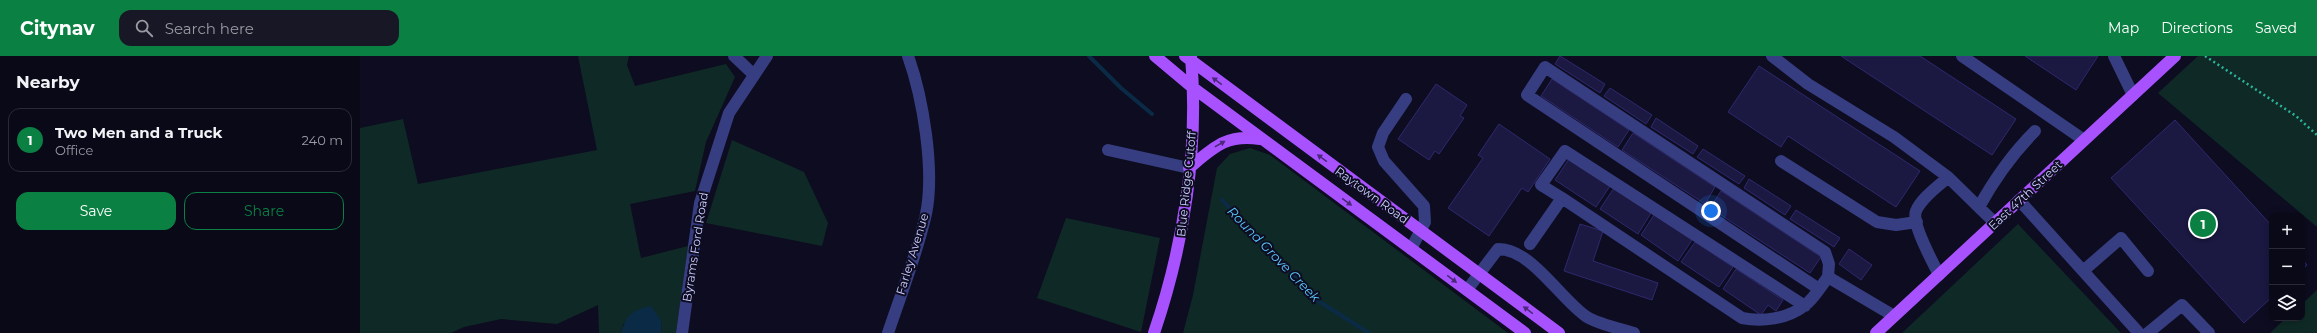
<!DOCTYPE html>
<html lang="en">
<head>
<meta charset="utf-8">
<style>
  :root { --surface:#0a0918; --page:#181725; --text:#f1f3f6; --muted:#999aa2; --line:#2a2a37; --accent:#0b8043 }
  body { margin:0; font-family:Montserrat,sans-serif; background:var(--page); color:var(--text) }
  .controls { position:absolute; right:12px; bottom:12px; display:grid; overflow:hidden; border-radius:8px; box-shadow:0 2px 10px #0003 }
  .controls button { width:36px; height:36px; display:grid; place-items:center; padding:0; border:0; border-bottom:1px solid var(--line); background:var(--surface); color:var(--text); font:20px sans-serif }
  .you { position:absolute; left:1351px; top:155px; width:14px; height:14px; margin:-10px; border:3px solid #fff; border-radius:50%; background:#1a73e8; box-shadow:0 0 0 6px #1a73e833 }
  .badge { display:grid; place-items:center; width:26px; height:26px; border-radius:50%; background:var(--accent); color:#fff; font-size:13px; font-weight:700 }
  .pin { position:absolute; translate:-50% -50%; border:2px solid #fff; box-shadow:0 1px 4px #0006 }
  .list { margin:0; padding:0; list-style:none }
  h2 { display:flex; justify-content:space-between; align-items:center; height:52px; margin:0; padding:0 16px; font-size:17px }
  h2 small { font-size:13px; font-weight:400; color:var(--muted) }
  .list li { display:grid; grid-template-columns:26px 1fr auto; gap:12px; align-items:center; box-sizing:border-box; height:64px; margin:0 8px 8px; padding:0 8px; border:1px solid var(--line); border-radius:12px }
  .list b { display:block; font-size:15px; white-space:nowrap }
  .list p { margin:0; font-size:13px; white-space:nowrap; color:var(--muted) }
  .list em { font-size:13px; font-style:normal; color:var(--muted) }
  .actions { display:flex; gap:8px; padding:12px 16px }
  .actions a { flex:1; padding:9px 0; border:1px solid var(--accent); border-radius:12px; text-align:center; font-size:14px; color:var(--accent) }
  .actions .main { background:var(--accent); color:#fff }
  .icon { flex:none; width:22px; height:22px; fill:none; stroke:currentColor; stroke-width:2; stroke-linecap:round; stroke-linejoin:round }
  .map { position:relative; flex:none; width:1957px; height:277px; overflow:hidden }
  header { display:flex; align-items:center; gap:24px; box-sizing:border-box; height:56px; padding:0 20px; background:var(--accent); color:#fff }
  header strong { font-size:19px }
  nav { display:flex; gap:22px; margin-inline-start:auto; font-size:14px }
  .search { width:280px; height:36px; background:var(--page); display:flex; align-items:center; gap:10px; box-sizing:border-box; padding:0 14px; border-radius:12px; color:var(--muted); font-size:15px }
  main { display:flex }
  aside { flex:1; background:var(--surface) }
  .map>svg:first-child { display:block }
  .green { fill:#0f2a26 }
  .water { fill:#0b2a46 }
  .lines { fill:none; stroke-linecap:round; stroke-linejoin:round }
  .stream { stroke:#0b2a46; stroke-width:4 }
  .building { fill:#1b1842; stroke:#2e296e }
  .path { stroke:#2bb499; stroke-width:2.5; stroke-dasharray:2 3; stroke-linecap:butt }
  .minor { stroke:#363d80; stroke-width:12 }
  .major { stroke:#a852ff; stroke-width:12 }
  .oneway { fill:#4b2879 }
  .labels { text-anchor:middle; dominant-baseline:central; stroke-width:4; stroke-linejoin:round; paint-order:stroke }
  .street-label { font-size:12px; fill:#cbccff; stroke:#0d0c20 }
  .water-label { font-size:13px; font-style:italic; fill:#59c8ff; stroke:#0d0c20 }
</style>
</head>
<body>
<header>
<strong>Citynav</strong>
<div class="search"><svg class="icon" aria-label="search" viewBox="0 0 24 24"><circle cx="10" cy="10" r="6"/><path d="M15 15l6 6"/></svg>Search here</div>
<nav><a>Map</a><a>Directions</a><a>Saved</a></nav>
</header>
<main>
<aside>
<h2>Nearby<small></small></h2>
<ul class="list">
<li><span class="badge">1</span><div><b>Two Men and a Truck</b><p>Office</p></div><em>240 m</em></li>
</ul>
<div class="actions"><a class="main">Save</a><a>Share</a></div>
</aside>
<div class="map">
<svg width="1957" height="277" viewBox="0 0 1957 277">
  <rect width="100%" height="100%" fill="#0d0c20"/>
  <path class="green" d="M218,0H269L267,9L275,30L366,8L375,21L346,86L335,135L270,148L281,202L328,190L316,277H302L301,265L264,267L261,277H239L238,249L197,268L141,263L104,271L91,277H0V72L43,63L58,128L237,94Z
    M1838,0H1957V171L1798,37Z
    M372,84L444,116L468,167L462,190L346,167Z
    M890,92L910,99L1148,277H823L833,239L857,112L870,98Z
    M706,162L800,182L781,276L677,242Z
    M1658,168L1761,277H1542Z
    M1957,234V277H1910L1926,262H1942V248Z"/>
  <path class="water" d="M291,250L301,265L302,277H261C266,259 273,254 291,250Z"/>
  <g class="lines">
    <path class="stream" d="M729,0L761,32L792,58
      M862,144L955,243L1009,277"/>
  </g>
  <path class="building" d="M1200,0L1245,28L1240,37L1195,8Z
    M1481,0H1560L1656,63L1632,99Z
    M1665,0H1738L1716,34Z
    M1399,10L1560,115L1536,151L1428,80L1421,91L1368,56Z
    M1192,23L1269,74L1258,91L1181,40Z
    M1076,28L1107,49L1100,60L1104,62L1079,98L1075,95L1069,104L1038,83Z
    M1250,32L1292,59L1286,68L1244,40Z
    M1296,62L1338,90L1333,98L1291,71Z
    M1815,64L1912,170V241L1884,267L1751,122Z
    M1139,68L1190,103L1168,136L1162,132L1129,180L1088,152L1123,102L1118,99Z
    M1273,77L1355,131L1345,148L1262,94Z
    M1343,93L1385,120L1379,128L1337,101Z
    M1209,103L1250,130L1236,151L1195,124Z
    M1389,123L1431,150L1425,159L1384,132Z
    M1254,132L1291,157L1278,178L1240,153Z
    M1361,135L1461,201L1450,217L1350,152Z
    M1436,154L1480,182L1474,191L1430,163Z
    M1294,159L1332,184L1318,205L1281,179Z
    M1220,168L1243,175L1233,205L1298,227L1292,244L1204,215Z
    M1335,186L1373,211L1359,231L1321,206Z
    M1489,193L1512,209L1501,224L1479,208Z
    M1942,203L1947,209L1942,214Z
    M1376,213L1423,244L1416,255L1408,249L1401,259L1363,233Z"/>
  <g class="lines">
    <path class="path" d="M1845,0L1936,60L1957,79"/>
    <path class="minor" d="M374,0L393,18
      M1412,0L1448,28L1534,81L1588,121L1635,167
      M1602,0L1724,84
      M1754,0L1773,39
      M1046,43L1023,77L1018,91L1024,105L1064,150L1065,166L1051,193
      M748,94L829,112
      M1421,105L1517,166L1536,169L1557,166
      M1202,142L1181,129L1205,95L1445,250
      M1659,144L1779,277
      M1619,151C1635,122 1652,98 1675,75
      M1170,188L1202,142L1382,262C1402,266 1427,263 1444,250C1454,243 1461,230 1468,221L1534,260
      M1723,215L1761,182L1788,215
      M1579,219C1573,206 1551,168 1556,155C1562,141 1578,131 1588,121
      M1459,233L1167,39L1185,11L1465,196L1469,208L1468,221
      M1107,234L1138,193C1172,193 1200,243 1227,261C1238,268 1261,273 1274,277
      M322,277L340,147L369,57L407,0
      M528,277C541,238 557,198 566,158C575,114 563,42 548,0
      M1788,277L1822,249L1849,277"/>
    <path class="major" d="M795,0L832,31L1165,277
      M825,0L1199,277
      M829,112C854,91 866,78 900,83
      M794,277C824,189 839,93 831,0
      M1516,277L1815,0"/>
  </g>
  <defs><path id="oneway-solid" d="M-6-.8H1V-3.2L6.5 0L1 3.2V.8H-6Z"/></defs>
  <g class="oneway">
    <use href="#oneway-solid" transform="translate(857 25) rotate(-144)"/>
    <use href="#oneway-solid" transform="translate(860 88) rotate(-29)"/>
    <use href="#oneway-solid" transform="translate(962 102) rotate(-144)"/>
    <use href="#oneway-solid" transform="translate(987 146) rotate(36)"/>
    <use href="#oneway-solid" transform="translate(1092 223) rotate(37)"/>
    <use href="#oneway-solid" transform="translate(1168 254) rotate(-144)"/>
  </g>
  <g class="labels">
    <g class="street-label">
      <text transform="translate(826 128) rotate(-84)">Blue Ridge Cutoff</text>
      <text transform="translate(1012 139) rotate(36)">Raytown Road</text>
      <text transform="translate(1665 139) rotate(-43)">East 47th Street</text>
      <text transform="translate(335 191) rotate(-81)">Byrams Ford Road</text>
      <text transform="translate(552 198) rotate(-73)">Farley Avenue</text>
    </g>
    <g class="water-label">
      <text transform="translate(914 198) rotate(46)">Round Grove Creek</text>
    </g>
  </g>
</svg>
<div class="controls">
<button>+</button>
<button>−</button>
<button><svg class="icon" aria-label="layers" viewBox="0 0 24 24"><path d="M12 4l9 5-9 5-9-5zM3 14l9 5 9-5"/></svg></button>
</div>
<div class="you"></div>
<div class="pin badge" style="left:1843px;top:168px">1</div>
</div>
</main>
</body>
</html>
